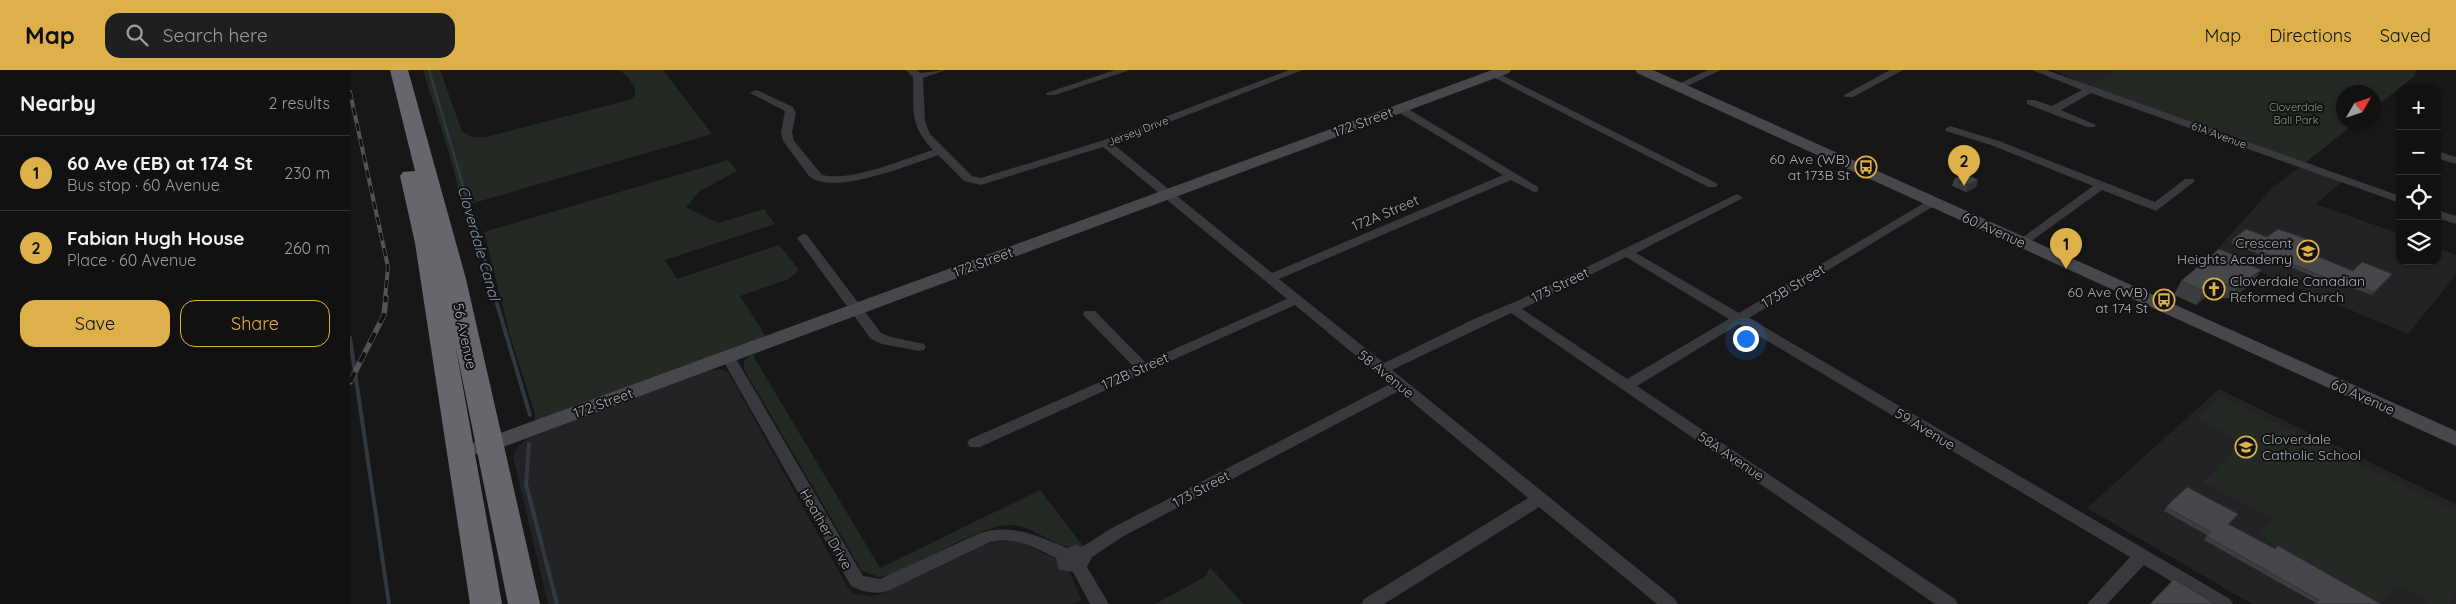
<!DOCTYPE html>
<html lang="en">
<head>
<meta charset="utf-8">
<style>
  :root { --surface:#111112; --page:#1e1f20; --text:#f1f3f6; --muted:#9c9d9f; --line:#303132; --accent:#deb049 }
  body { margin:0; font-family:Quicksand,sans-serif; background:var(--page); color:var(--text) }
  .controls { position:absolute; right:15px; top:15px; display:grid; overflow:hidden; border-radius:10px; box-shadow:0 1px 4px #0004 }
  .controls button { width:45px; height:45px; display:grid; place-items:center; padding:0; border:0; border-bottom:1px solid var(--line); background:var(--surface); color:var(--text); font:25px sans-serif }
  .compass { position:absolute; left:1986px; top:15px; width:45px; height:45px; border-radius:50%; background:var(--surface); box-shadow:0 1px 4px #0004; rotate:51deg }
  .you { position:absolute; left:1395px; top:268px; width:18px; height:18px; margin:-12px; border:4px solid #fff; border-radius:50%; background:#1a73e8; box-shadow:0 0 0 8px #1a73e833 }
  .badge { display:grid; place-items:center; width:32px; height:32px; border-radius:50%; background:var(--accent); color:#111; font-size:16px; font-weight:700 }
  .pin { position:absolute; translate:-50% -41px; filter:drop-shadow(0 1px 2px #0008) }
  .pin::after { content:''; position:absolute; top:26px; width:18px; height:15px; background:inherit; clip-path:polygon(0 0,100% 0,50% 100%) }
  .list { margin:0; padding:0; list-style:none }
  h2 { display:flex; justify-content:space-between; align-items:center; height:65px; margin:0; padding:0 20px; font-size:21px }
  h2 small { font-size:16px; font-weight:400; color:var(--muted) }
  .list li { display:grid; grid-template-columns:32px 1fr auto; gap:15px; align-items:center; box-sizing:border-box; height:75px; padding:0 20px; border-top:1px solid var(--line) }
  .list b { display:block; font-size:19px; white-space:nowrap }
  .list p { margin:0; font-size:16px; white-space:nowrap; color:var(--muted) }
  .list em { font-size:16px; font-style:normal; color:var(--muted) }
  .actions { display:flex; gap:10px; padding:15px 20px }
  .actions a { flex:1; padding:11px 0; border:1px solid var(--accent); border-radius:15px; text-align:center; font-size:18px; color:var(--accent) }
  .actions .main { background:var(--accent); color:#111 }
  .icon { flex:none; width:28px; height:28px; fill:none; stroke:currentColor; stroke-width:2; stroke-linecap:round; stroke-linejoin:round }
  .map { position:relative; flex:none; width:2106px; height:534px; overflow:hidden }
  header { display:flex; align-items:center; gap:30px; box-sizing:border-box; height:70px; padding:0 25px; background:var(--accent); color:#111 }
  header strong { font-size:24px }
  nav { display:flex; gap:28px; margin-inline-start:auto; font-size:18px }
  .search { width:350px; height:45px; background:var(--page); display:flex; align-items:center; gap:12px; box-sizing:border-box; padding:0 18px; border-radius:15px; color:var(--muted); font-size:19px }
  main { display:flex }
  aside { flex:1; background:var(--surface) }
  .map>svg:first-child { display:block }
  .built { fill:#232325 }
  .green { fill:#232a24 }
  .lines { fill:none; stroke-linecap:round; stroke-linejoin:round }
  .stream-far1 { stroke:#313940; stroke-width:2.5 }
  .stream { stroke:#313940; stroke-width:4 }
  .street { fill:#38393d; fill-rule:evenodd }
  .secondary { fill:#46484d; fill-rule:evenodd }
  .highway { fill:#65676d; fill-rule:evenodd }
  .rail-far1-casing { stroke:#515358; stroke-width:4 }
  .rail-casing { stroke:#515358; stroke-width:5.5 }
  .rail-far1 { stroke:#121213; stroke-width:2.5; stroke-dasharray:8; stroke-linecap:butt }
  .rail { stroke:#121213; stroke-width:4; stroke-dasharray:11; stroke-linecap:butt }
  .wall { fill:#3c3d40 }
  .shaded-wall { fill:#313234 }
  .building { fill:#46474b; stroke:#313234 }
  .labels { text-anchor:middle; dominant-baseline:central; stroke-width:4; stroke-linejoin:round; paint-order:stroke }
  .far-park-label { font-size:11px; fill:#84a086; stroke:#121213 }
  .far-street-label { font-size:11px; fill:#aaaeb7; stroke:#121213 }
  .street-label { font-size:14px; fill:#aaaeb7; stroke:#121213 }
  .poi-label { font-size:14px; fill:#aaaeb7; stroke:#121213; text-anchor:end }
  .water-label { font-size:15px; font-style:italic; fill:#859aae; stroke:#121213 }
</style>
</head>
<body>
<header>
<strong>Map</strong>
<div class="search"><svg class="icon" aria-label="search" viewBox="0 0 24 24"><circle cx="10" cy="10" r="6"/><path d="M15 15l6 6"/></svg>Search here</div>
<nav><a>Map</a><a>Directions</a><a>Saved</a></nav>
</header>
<main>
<aside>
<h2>Nearby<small>2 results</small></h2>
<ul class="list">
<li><span class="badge">1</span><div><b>60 Ave (EB) at 174 St</b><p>Bus stop · 60 Avenue</p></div><em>230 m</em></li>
<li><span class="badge">2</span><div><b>Fabian Hugh House</b><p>Place · 60 Avenue</p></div><em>260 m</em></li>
</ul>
<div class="actions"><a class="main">Save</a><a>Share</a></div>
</aside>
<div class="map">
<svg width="2106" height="534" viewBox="0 0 2106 534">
  <rect width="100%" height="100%" fill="#171718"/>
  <path class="built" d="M1704,0H1766L1737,16Z
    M1950,97L1992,112L1966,134L2050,164V191H2087V178L2106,185V205L2058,264L1864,183L1923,117Z
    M371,299L378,302L497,516L503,523L520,526L532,524L632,476L646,472L661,471L673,474L706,489L722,506L731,530L723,534H198L163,387L168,376L175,370L207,357L357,301Z
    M1869,319L2106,434V534H1902L1737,438Z"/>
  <path class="green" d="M73,0H90L111,59C118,69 129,68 140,66L279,30L285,26C287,14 277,7 270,0H313L362,64L113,136L99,83Z
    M1766,0H2066L2064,7L2024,38V22H1994V52L2005,53L1955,93L1737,16Z
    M378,90L387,101L350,121L336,137L368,153L414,139L425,154L315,190L327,209L429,175L449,200L439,209L390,226L417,268L184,353L185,344L161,269L134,162Z
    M402,284L530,498L690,420L733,476C708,483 687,456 662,455C633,453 575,491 546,503L529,507L512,501L394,299V291Z
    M1873,326L1947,363L1924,387L1848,349Z
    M1951,366L2106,441V523L2099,534H2082L1994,487L2046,516L2032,533L1920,472L1910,460L1916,459L1923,449L1853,412L1891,373L1927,391Z
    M860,497L893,534H805L855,507Z"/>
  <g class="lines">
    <path class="stream-far1" d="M79,0L146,228"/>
    <path class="stream" d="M145,227L180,345
      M0,268L39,534
      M179,374L176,414L207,534"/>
    <path class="street" d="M556,0H567L570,3L596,0L573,8L575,51L580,64L622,106L631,108L751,71L939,0H953L763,74L922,203L1153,105L1045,40V36H1053L1188,117V121L1184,122L1161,110L929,209L1034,293L1124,249L1167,231L1383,126L1387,124L1393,128L1286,183L1389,243L1579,130H1587V134L1399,248L1880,529L1883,534H1859L1794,495L1757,534H1737L1780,487L1389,254L1287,316L1605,529L1608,534H1585L1161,243L1042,300L1325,529L1328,534H1307L1189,437L1034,534H1011L1014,529L1178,428L1049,321L772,467L742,487L737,497L759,534H740L723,502L709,500L706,488C685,478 665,466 640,472L538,521C525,525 513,522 501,516L371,287L373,284H383L385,287L513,506L530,509L630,463C662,453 687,466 717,478L726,475L732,477L760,459L1040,314L945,235L630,377H620L617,373L620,369L784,297L735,247L733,244L735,241H745L795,292L937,229L753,77L631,115L614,111L588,85C562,94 482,127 459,106L433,71L431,62L435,41L400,23L405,20L409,21L443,37L446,43L442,62L444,71L472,105C503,112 553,89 583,80C559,55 564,39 563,7ZM1276,187L1379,249L1277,309L1172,239Z
      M765,0H780L705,25H697L696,23Z
      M1358,0H1371L1333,18L1324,16Z
      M1540,0H1553L1503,27H1495L1494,25Z
      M1682,0H1696L2050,126V133L1741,23L1711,40L1746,55L1745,57H1737L1677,34V30H1685L1702,36L1732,20Z
      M1144,1L1366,113L1368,115L1366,117H1358L1141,6V2Z
      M1600,56L1649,71L1805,132L1835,109H1843L1845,111L1806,141L1752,120L1673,177L1667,173L1669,170L1743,116L1641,75L1596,61L1595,59Z
      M2087,81L2106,87V94L2087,88Z
      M2087,140L2106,146V154L2087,148Z
      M453,164L457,165L531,263L541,267L574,274L576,277L574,280L569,281L532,274L521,269L447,168Z"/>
    <path class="secondary" d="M1142,0H1161L1159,3L137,383L130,385L123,383L119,378L123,373Z
      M1285,0H1303L2106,361V376L1287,3Z"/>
    <path class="highway" d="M40,0H58L116,209L190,534H158L105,273L152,534H120L65,173L50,106L53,102L65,101Z"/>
    <g class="rail-far1-casing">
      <path id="rail-far1" d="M0,22L38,197L35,228"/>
    </g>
    <g class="rail-casing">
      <path id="rail" d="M0,312L34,245L36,227"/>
    </g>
    <use href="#rail-far1" class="rail-far1"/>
    <use href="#rail" class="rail"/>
  </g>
  <path class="wall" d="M1604,109L1628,110L1626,117L1616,122L1602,116Z
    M1882,170L1954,173L1948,179L2003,201L2040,207L2022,225L1985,211L1982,214L1881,173Z
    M1883,185L1882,188L1903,213L1882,228H1868L1859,224L1846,235L1824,225L1831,211Z
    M1816,437L1885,448L1879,454L1925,479L2031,534L1966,533L1854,470L1857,465L1814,441Z"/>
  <path class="shaded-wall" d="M1628,110L1626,117L1616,122L1618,115Z
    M1911,200L1903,213L1882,228L1889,215Z
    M2042,204L2040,207L2022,225L2024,222Z
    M1866,210L1859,224L1846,235L1854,221Z"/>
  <path class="building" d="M1614,103L1628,110L1618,115L1604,109Z
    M1896,159L1917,167L1928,159L1956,169L1947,178L2003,201L2012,192L2042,204L2024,222L1987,207L1984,211L1882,170Z
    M1869,179L1883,185L1881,187L1911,200L1889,215L1875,214L1866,210L1854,221L1831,211Z
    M1837,417L1888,444L1878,454L1925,479L1928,476L2031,534H1965L1969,530L1856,466L1861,462L1816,437Z
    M1824,509L1866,534H1800Z"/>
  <defs>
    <g id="bus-ring" transform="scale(1.125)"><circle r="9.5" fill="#121213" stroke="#deb049" stroke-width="1.5"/><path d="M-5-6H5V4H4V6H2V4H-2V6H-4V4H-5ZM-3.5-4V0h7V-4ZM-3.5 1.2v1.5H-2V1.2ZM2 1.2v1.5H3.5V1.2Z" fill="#deb049"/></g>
    <g id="school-ring" transform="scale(1.125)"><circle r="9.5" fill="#121213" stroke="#deb049" stroke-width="1.5"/><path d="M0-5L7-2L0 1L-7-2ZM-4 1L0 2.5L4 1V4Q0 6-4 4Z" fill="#deb049"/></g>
    <g id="church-ring" transform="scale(1.125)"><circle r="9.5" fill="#121213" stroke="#deb049" stroke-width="1.5"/><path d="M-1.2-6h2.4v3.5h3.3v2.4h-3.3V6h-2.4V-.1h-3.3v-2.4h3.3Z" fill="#deb049"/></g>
  </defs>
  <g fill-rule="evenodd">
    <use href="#bus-ring" x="1516" y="97"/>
    <use href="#school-ring" x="1958" y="181"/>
    <use href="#church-ring" x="1864" y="219"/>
    <use href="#bus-ring" x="1814" y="230"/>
    <use href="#school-ring" x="1896" y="377"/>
  </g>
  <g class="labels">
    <g class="far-park-label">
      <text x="1946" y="37">Cloverdale<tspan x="1946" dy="13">Ball Park</tspan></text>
    </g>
    <g class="far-street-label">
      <text transform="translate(788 61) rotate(-21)">Jersey Drive</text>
      <text transform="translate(1869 65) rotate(20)">61A Avenue</text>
    </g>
    <g class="street-label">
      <text transform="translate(1013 52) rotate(-20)">172 Street</text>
      <text transform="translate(1035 143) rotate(-23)">172A Street</text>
      <text transform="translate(1644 160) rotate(24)">60 Avenue</text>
      <text transform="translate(633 192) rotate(-20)">172 Street</text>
      <text transform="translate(1210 215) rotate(-26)">173 Street</text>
      <text transform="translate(1443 216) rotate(-31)">173B Street</text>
      <text transform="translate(115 266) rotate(78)">56 Avenue</text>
      <text transform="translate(785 301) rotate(-24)">172B Street</text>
      <text transform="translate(1036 304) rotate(39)">58 Avenue</text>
      <text transform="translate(2013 327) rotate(24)">60 Avenue</text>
      <text transform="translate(253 333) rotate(-20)">172 Street</text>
      <text transform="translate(1575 359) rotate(31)">59 Avenue</text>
      <text transform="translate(1381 386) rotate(34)">58A Avenue</text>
      <text transform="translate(851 419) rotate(-28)">173 Street</text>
      <text transform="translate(476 459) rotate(60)">Heather Drive</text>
    </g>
    <g class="poi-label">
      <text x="1500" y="89">60 Ave (WB)<tspan x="1500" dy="16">at 173B St</tspan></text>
      <text x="1942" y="173">Crescent<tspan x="1942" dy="16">Heights Academy</tspan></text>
      <text x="1880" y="211" text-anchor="start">Cloverdale Canadian<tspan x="1880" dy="16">Reformed Church</tspan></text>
      <text x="1798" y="222">60 Ave (WB)<tspan x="1798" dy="16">at 174 St</tspan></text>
      <text x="1912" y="369" text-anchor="start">Cloverdale<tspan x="1912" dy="16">Catholic School</tspan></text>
    </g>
    <g class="water-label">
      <text transform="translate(129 173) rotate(74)">Cloverdale Canal</text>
    </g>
  </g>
</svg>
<div class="controls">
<button>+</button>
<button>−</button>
<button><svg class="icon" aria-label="locate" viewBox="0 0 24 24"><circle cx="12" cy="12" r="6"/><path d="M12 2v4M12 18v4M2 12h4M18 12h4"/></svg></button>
<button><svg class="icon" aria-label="layers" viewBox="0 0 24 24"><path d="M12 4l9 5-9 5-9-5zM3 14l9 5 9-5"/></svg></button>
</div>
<svg class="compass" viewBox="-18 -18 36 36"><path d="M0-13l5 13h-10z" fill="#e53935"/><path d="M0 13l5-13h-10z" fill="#9c9d9f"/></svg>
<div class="you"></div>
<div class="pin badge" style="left:1716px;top:199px">1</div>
<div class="pin badge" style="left:1614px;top:116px">2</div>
</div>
</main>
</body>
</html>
